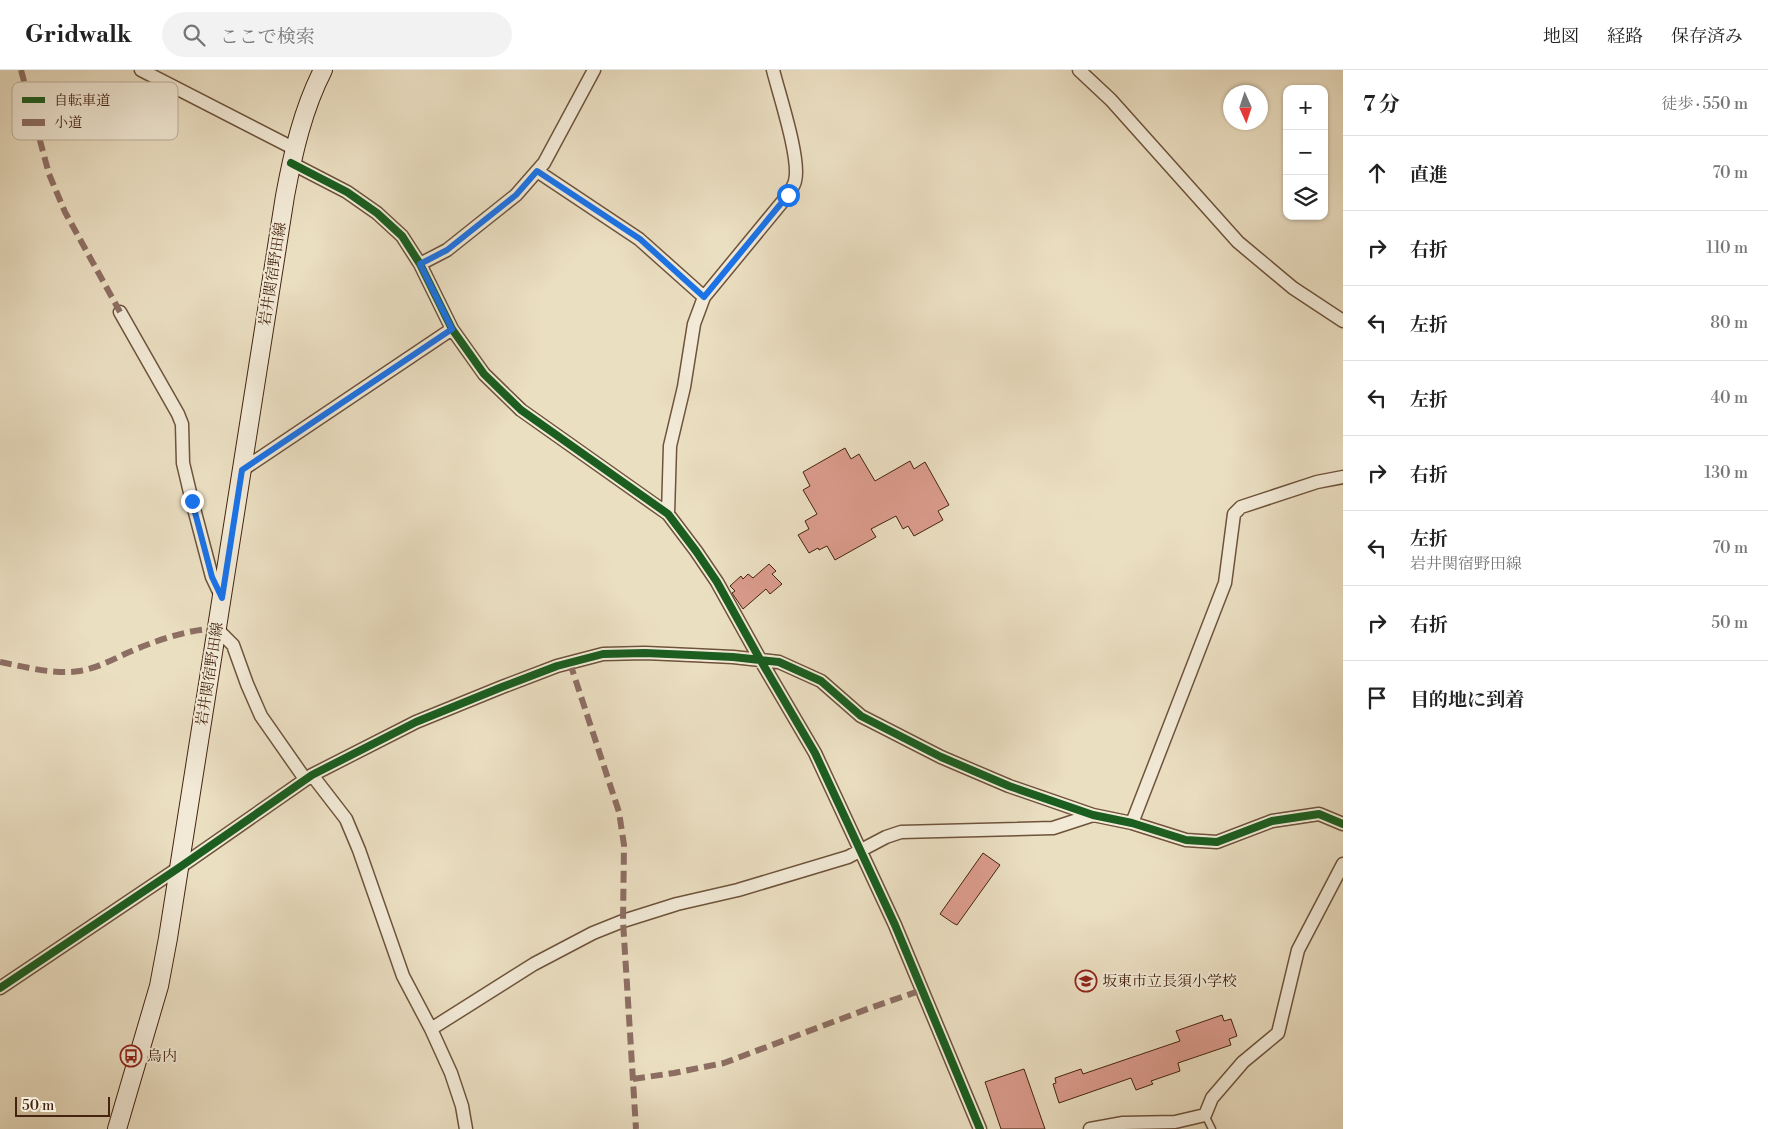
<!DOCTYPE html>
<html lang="ja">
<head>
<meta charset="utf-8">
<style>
  :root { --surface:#fff; --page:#f2f2f2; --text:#222; --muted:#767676; --line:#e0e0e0 }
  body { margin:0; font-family:"Libre Bodoni","Noto Serif JP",serif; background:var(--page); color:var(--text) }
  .controls { position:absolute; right:15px; top:15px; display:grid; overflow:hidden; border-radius:10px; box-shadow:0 1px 4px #0004 }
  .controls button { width:45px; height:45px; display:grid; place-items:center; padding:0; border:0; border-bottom:1px solid var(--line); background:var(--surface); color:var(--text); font:25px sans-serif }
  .compass { position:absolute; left:1223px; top:15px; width:45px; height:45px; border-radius:50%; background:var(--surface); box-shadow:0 1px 4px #0004; rotate:177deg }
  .scale { position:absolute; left:15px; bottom:12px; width:95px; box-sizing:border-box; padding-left:5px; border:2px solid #44240e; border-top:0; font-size:14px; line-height:18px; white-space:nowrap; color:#44240e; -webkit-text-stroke:4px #f2ead7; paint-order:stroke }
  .stop { position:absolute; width:15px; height:15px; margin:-11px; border:4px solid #1a73e8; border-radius:50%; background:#fff }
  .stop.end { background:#1a73e8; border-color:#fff; box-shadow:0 1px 5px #0008 }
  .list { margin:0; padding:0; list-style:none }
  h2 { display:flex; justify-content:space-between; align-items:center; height:65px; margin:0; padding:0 20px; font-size:21px }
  h2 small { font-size:16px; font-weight:400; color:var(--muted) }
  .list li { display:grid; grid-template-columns:32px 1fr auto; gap:15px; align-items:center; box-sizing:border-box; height:75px; padding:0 20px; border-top:1px solid var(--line) }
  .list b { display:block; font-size:19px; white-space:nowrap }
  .list p { margin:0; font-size:16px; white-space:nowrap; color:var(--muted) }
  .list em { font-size:16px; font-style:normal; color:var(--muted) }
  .icon { flex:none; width:28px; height:28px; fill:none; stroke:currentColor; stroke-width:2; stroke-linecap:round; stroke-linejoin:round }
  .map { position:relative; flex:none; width:1343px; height:1059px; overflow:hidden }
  header { display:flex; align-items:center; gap:30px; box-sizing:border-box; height:70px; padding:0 25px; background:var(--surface); border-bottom:1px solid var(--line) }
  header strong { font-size:24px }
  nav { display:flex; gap:28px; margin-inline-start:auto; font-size:18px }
  .search { width:350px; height:45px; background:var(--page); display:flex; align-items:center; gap:12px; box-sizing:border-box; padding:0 18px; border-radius:28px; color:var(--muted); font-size:19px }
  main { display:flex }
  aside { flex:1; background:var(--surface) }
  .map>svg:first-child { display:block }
  .building { fill:#db9c8d; stroke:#44240e }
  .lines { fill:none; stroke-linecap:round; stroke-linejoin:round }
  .lane-casing { stroke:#6e533b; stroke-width:9 }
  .street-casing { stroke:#6e533b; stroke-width:15 }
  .secondary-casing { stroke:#44240e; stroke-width:20 }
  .lane { stroke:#f2ead7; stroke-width:6 }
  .street { stroke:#f2ead7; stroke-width:12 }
  .secondary { stroke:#f2ead7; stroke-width:18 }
  .quiet { stroke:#8d6e63; stroke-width:6; stroke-dasharray:12 6; stroke-linecap:butt }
  .cycleway-casing { stroke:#f2ead7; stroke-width:11 }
  .cycleway { stroke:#1b5e20; stroke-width:8 }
  .route { stroke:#1a73e8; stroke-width:6 }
  .labels { text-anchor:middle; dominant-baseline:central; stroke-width:4; stroke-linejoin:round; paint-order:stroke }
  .street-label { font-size:15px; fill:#44240e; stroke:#f2ead7 }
  .poi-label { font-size:15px; fill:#44240e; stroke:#f2ead7; text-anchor:start }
  .key { fill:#f2ead7; stroke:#beaf9b; stroke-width:1 }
  .key-label { font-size:14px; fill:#44240e }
</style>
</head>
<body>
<header>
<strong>Gridwalk</strong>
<div class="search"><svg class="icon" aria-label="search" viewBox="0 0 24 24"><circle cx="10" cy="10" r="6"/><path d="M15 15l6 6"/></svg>ここで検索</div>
<nav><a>地図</a><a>経路</a><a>保存済み</a></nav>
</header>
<main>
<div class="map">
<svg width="1343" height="1059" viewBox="0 0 1343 1059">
  <rect width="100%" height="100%" fill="#ebdfc2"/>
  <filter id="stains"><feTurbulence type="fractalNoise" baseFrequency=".004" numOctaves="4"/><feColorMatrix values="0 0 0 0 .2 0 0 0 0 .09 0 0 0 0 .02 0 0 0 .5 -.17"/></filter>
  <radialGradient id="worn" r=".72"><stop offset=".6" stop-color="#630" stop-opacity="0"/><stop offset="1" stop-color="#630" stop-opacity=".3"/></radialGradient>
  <path class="building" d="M845,378L851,389L859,384L875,411L910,391L914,399L925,392L949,435L938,441L943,450L914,466L908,456L903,459L896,446L871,459L876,467L835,490L827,476L819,480L818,478L809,483L798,465L809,459L805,451L817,444L803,420L810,416L803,402Z
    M769,494L776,501L772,504L782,514L770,524L766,519L743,539L732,523L735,521L730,516L741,506L743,509L748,504L753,508Z
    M983,783L1000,795L957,855L953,853L940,844Z
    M1222,945L1224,951L1231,949L1237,966L1229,969L1231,975L1178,993L1180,1001L1151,1011L1153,1014L1136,1020L1131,1008L1059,1033L1053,1014L1056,1013L1055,1008L1081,999L1083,1004L1180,971L1176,961Z
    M1024,999L1045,1059H1001L985,1012Z"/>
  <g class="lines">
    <g class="lane-casing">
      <path id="lane" d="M1205,1045L1212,1059"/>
    </g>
    <g class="street-casing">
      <path id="street" d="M141,0L295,79
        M1079,0L1111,30L1238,172L1293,218L1343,251
        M291,93L347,122L377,143L402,166L420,194L452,259L484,304L521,340L668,444L696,481L717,512L761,591L815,683L895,855L980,1059
        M537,101L639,169L704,227
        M420,194L447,180L516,125L544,93L594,0
        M120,242L178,344L182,354L183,393L192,431L212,507L222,528
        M242,400L452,259
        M668,444L670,376L684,317L694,254L704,227L788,125C790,121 794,116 795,111C801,90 779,24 773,0
        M217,559L233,575L247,614L261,646L305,709
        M312,705L346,749L359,780L403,906L431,959L451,1003L462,1036L466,1059
        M1132,753L1225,513L1234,444L1241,437L1317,412L1343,407
        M0,918L180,797L312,705L416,652L502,617L557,596L603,584L645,583L691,585L733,587L779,592L821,611L861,646L941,687L1009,716L1093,745L1132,753L1186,770L1217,772L1272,751L1319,744L1343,754
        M431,959L534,894L593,863L623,851L677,834L738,820L848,787L886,767L901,762L1053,758L1093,745
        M1090,1059L1123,1053L1175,1052L1205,1045L1212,1028L1243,992L1278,963L1298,880L1343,794"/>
    </g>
    <g class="secondary-casing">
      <path id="secondary" d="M117,1059L159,916L168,868L285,126C293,83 303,39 323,0"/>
    </g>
    <use href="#lane" class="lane"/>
    <use href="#street" class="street"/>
    <use href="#secondary" class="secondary"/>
    <path class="quiet" d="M21,0L49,104L65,142L120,242
      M0,592C26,597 54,605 80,601C97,598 112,590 127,583C152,572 191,558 217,559
      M570,593L619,742L624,775L623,851L636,1059
      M633,1009L674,1003L724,993L870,938L922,920"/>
    <g class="cycleway-casing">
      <path id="cycleway" d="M291,93L347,122L377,143L402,166L420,194L452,259L484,304L521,340L668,444L696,481L717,512L761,591L815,683L895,855L980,1059
        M0,918L180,797L312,705L416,652L502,617L557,596L603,584L645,583L691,585L733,587L779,592L821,611L861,646L941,687L1009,716L1093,745L1132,753L1186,770L1217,772L1272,751L1319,744L1343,754"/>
    </g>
    <use href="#cycleway" class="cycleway"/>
  </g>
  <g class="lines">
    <path class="route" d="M192,431L212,507L222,528L242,400L452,259L420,194L447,180L516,125L537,101L640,169L704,227L788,125"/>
  </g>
  <defs>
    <g id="school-ring" transform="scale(1.125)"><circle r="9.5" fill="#f2ead7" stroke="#8f2418" stroke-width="1.5"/><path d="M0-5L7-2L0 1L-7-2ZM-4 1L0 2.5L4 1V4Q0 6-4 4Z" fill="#8f2418"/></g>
    <g id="bus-ring" transform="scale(1.125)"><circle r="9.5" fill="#f2ead7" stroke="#8f2418" stroke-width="1.5"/><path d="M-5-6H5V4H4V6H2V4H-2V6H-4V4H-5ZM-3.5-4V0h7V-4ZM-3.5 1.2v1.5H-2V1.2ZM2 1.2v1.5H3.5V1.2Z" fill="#8f2418"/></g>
  </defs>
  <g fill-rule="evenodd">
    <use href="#school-ring" x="1086" y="911"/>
    <use href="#bus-ring" x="131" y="986"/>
  </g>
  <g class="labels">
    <g class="street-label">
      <text transform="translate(273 204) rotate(-81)">岩井関宿野田線</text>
      <text transform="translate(210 604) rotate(-81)">岩井関宿野田線</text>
    </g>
    <g class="poi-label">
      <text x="1102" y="911">坂東市立長須小学校</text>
      <text x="147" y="986">烏内</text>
    </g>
  </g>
  <rect x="12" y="12" width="166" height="58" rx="8" class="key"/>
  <rect x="22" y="27" width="23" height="6" fill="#1b5e20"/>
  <rect x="22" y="49" width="23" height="7" fill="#8d6e63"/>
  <g class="key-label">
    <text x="54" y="35">自転車道</text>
    <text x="54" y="57">小道</text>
  </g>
  <rect width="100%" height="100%" filter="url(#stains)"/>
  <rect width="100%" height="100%" fill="url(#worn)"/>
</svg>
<div class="controls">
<button>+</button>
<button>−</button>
<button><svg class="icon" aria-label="layers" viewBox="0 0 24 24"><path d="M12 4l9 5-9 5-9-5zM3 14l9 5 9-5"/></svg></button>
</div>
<svg class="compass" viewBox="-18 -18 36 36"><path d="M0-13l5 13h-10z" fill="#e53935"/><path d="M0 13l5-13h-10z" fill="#767676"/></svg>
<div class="scale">50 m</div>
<div class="stop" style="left:788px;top:125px"></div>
<div class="stop end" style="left:192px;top:431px"></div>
</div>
<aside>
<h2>7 分<small>徒歩 · 550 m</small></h2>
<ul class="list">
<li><svg class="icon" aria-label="ahead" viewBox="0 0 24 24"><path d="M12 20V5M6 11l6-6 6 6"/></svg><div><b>直進</b></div><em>70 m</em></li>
<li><svg class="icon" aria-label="right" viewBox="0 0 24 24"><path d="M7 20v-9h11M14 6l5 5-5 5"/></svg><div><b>右折</b></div><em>110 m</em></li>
<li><svg class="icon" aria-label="left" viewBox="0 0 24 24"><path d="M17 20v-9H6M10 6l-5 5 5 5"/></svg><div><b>左折</b></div><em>80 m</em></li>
<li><svg class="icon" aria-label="left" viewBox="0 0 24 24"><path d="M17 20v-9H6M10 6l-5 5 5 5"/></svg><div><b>左折</b></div><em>40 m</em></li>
<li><svg class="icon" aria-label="right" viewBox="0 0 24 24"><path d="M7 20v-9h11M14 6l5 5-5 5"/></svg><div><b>右折</b></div><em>130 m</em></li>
<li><svg class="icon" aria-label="left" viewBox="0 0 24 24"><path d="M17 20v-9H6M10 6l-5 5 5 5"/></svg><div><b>左折</b><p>岩井関宿野田線</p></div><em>70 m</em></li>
<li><svg class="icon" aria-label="right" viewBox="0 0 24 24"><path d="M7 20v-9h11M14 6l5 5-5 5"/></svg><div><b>右折</b></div><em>50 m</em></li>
<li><svg class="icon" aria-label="arrive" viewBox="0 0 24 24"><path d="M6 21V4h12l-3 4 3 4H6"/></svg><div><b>目的地に到着</b></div></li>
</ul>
</aside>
</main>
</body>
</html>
